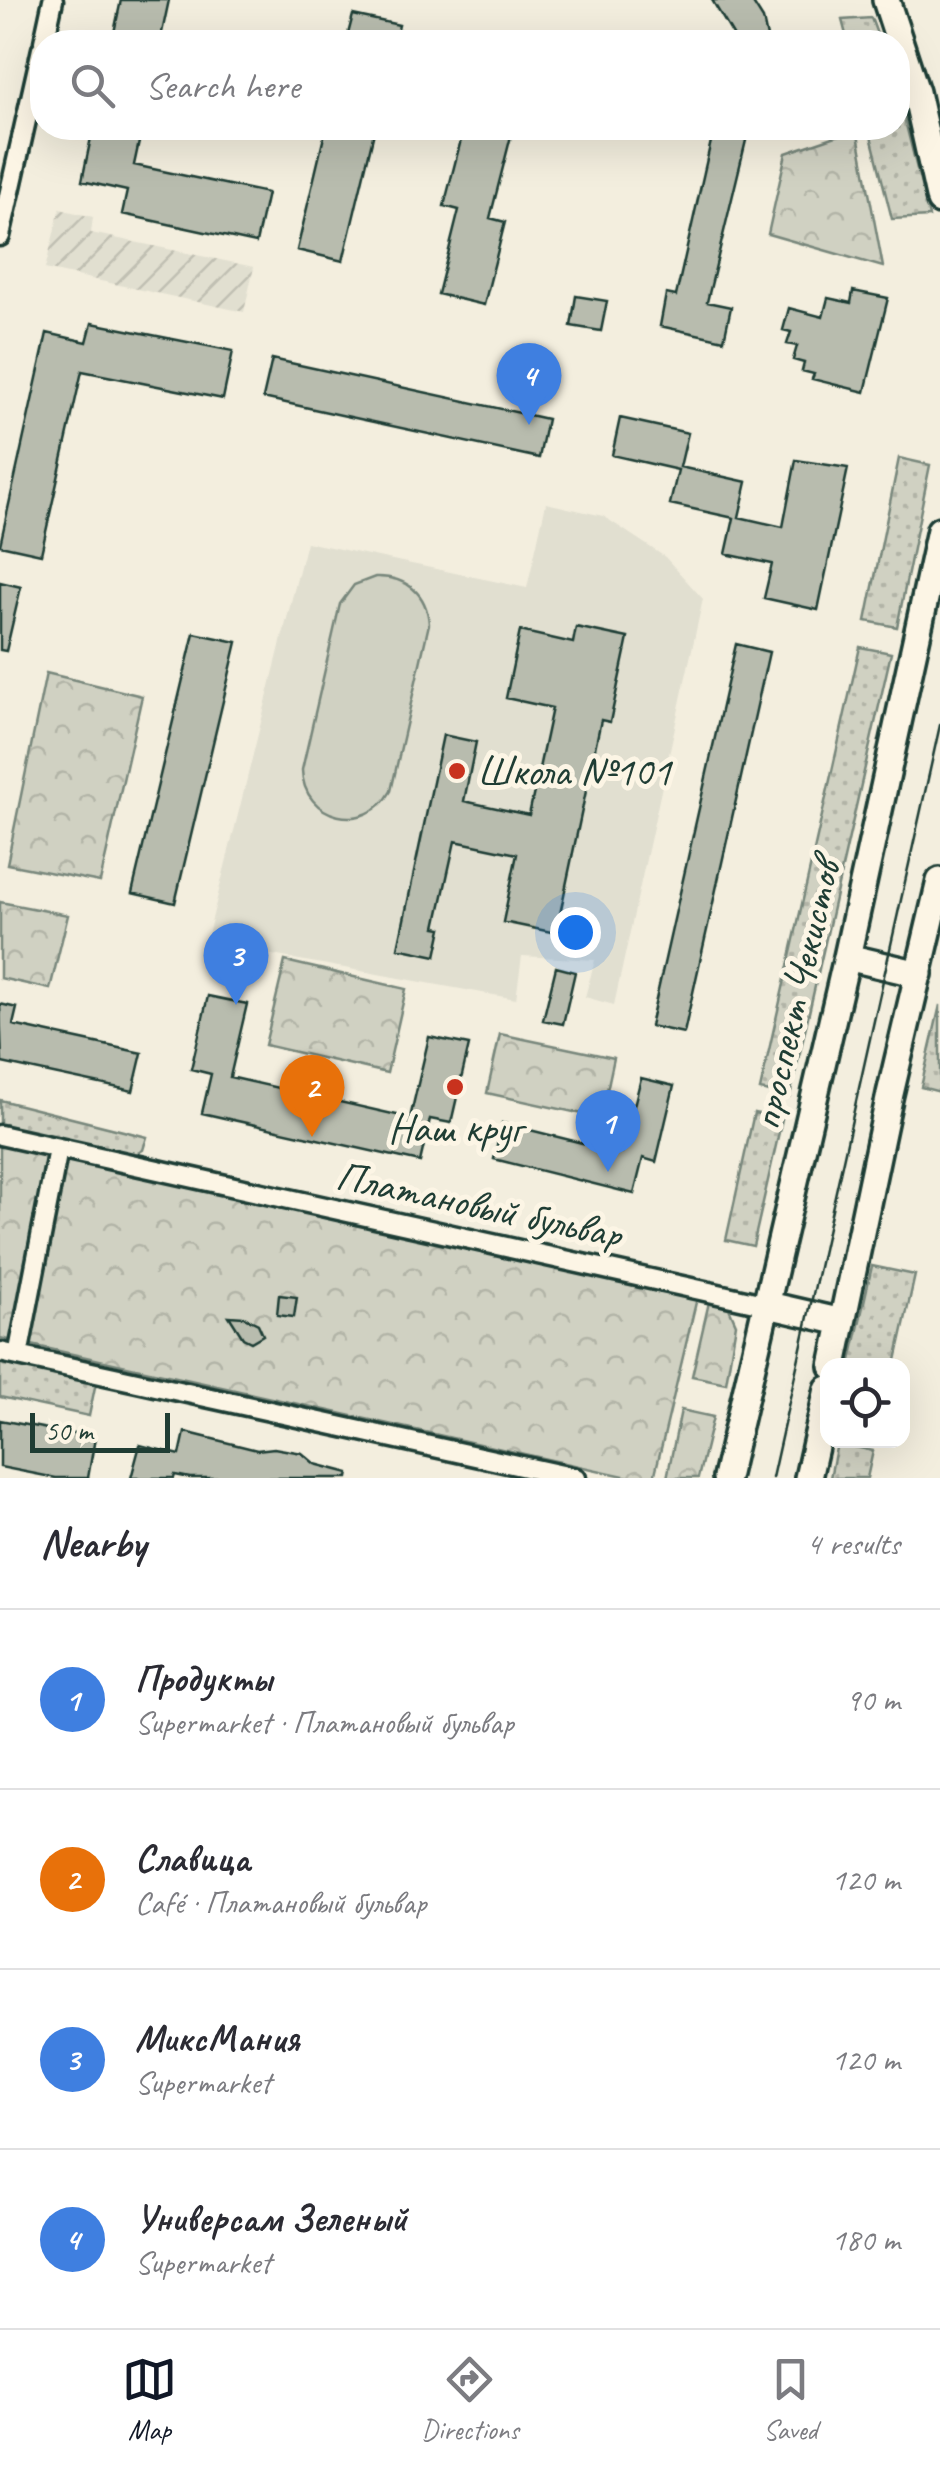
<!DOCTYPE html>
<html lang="en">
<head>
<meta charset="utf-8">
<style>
  :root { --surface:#fff; --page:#f2f2f3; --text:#2b2b33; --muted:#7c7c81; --line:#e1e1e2; --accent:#111827 }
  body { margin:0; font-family:Caveat,sans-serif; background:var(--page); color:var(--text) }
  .controls { position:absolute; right:30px; bottom:30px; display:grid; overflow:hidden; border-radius:20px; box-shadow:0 10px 40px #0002 }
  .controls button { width:90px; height:90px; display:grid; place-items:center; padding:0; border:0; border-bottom:2px solid var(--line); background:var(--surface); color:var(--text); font:50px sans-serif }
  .scale { position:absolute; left:30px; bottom:25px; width:140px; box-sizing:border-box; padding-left:10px; border:5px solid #1f3d34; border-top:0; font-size:28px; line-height:35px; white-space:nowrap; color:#1f3d34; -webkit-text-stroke:8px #fcf5e5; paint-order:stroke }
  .you { position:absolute; left:575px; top:932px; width:35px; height:35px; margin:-25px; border:8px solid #fff; border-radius:50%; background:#1a73e8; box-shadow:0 0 0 15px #1a73e833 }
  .badge { display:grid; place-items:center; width:65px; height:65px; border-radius:50%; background:var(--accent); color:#fff; font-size:32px; font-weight:700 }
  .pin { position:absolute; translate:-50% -82px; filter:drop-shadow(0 2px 5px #0008) }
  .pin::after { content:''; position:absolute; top:52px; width:35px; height:30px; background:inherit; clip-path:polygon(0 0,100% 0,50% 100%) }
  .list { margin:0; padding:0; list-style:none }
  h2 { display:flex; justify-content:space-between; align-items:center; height:130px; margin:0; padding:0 40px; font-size:42px }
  h2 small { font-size:32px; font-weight:400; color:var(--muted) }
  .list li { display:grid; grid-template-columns:65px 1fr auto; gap:30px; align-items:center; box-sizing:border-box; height:180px; padding:0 40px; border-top:2px solid var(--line) }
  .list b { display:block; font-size:38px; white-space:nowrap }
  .list p { margin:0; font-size:32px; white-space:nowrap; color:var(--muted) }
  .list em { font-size:32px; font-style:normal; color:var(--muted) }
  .icon { flex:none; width:55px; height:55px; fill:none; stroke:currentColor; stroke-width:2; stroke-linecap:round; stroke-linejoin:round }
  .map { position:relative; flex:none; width:940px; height:1478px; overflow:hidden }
  .search { position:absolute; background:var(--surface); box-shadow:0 10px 40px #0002; left:30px; right:30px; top:30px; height:110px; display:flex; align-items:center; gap:25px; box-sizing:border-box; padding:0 35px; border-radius:40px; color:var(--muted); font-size:38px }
  .sheet { height:850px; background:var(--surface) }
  nav { display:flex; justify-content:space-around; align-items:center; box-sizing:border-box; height:140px; border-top:2px solid var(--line); background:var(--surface); font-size:28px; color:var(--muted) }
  nav a { display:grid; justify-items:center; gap:5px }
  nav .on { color:var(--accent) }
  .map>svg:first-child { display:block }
  .built { fill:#e1dfd0 }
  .industrial { fill:url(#industrial-furrows) }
  .grass { fill:url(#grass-dots); stroke:#78877b; stroke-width:2.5 }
  .park { fill:url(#park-crowns); stroke:#78877b; stroke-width:2.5 }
  .pitch { fill:#d0d1c2; stroke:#78877b; stroke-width:2.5 }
  .building { fill:#b8bcae; stroke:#1f3d34; stroke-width:2.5 }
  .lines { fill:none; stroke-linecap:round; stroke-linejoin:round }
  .minor-casing { stroke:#1f3d34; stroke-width:25 }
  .secondary-casing { stroke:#1f3d34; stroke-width:32 }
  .minor { stroke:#fcf5e5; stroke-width:18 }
  .secondary { stroke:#fcf5e5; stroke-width:25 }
  .tram { stroke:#1f3d34; stroke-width:2.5 }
  .poi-dot { fill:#c8321e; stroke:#fcf5e5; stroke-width:4 }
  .labels { text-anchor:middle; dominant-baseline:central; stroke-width:10; stroke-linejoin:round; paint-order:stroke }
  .poi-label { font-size:42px; fill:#1f3d34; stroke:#fcf5e5; text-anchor:start }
  .street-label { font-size:42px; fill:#1f3d34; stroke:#fcf5e5 }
</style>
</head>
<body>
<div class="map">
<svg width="940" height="1478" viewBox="0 0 940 1478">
  <defs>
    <pattern id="industrial-furrows" width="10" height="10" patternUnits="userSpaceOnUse" patternTransform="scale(2.5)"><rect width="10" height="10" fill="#e1dfd0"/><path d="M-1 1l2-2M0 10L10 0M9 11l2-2" fill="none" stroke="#c1c0b3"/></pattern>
    <pattern id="grass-dots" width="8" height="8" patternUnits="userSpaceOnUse" patternTransform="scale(2.5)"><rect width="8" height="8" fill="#d0d1c2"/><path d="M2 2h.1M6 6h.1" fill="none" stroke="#b2b4a7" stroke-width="1.8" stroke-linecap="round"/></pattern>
    <pattern id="park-crowns" width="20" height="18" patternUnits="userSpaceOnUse" patternTransform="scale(2.5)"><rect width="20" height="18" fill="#d0d1c2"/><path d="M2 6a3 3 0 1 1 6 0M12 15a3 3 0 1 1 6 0" fill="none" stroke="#b2b4a7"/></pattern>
  </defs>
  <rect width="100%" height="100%" fill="#f3eede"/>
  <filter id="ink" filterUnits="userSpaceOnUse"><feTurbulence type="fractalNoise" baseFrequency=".01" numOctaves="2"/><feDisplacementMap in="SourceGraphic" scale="20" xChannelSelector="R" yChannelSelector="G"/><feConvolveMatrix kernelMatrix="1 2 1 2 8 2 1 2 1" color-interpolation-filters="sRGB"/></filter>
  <g filter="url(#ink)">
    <path class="built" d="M546,503L603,516L665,557L703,599L614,1005L585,997L595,960L522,956L516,999L206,943L306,542L527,588Z"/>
    <path class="industrial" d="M60,209L93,217L91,233L254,267L244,312L45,269Z"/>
    <path class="grass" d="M871,18L880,42H848L842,20Z
      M898,93L929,217L892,219L869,128H898Z
      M899,458L930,465L897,627L866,621Z
      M860,647L891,653L790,1096L760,1090Z
      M940,1005V1092L921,1087Z
      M0,1100L147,1137L143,1150L132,1156L0,1126Z
      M754,1113L782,1119L753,1246L726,1240Z
      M872,1266L915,1275L895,1365H850Z
      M0,1362L96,1382L89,1416L0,1397Z
      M837,1443L873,1451L867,1478H830Z"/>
    <path class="park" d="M857,129L883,267L768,234L786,153Z
      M46,673L142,696L100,882L7,864Z
      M0,902L68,915L50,989L0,978Z
      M285,961L406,989L387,1073L265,1045Z
      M500,1034L614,1058L601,1118L487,1093Z
      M0,1145L697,1298L654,1478H633L0,1338Z
      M709,1302L729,1308L736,1324L726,1383L692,1376Z
      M681,1410L713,1417L698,1478H667Z"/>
    <path class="pitch" d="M375,577C406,576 427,593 429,624L391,791C367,835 303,820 302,770L340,604L354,585Z"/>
    <path class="building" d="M121,0H169L160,42H112Z
      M712,0H751L763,19L768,42H737Z
      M353,15L399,25L395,42H346Z
      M93,128H142L134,165L267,193L256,243L122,214L127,191L82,181Z
      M326,128H375L343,261L297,250Z
      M464,128H513L490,218L505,222L484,305L438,294L459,210L444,206Z
      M714,128H749L707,302L731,307L724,340L660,326L666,294L676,296Z
      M853,291L888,298L865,392L812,379L814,374L802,371L804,363L793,360L797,346L787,344L791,332L783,330L789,308L823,317L828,298L851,303Z
      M576,296L607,301L601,331L571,326Z
      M92,323L233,351L223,399L82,371L41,554L0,545L47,333L87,342Z
      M272,359L547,419L539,458L263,398Z
      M620,418L688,433L680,467L747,482L739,517L783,527L796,460L848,468L818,610L764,598L772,564L726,554L734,518L670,504L678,470L612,455Z
      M0,582L21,587L6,651L0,650Z
      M576,627L628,638L610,722L601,720L556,933L503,922L517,854L455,841L436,927L442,928L436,956L398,948L443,735L476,742L464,801L529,815L552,708L506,698L520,631L573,643Z
      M194,633L237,642L175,903L132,893Z
      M736,644L769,652L684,1033L650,1026Z
      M556,967L575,972L563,1024L543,1020Z
      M208,996L247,1004L230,1077L410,1118L429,1037L469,1045L451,1123L430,1119L420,1162L202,1113L211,1074L191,1069Z
      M0,1004L17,1008L13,1025L142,1053L133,1091L2,1063Z
      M641,1078L674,1086L656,1162L643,1158L634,1194L494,1159L502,1123L622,1153Z
      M279,1295L297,1297L294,1317L277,1315Z
      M229,1316L244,1317L258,1324L263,1335L251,1342L243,1338Z
      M0,1420L95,1438L88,1478H56L0,1467Z
      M185,1432L257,1450L274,1448L302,1453L315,1464L349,1473L348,1478H190L175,1475L174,1478H131L140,1445L180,1455Z"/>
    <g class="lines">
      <g class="minor-casing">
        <path id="minor" d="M44,42L53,0
          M0,236L42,49
          M0,1135L768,1305
          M0,1352L576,1478
          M18,1356L58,1149"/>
      </g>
      <g class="secondary-casing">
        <path id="secondary" d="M886,0L916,92L940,201
          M847,957L919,974
          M768,1305L842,1322
          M833,1366L890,1094L940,881
          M726,1478L847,957L940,530
          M808,1478L828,1389"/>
      </g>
      <use href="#minor" class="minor"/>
      <use href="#secondary" class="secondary"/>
      <path class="tram" d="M772,1478L940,725"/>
    </g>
  </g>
  <g class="poi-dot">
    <circle cx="457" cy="771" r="10"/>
    <circle cx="455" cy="1087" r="10"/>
  </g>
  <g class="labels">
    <g class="poi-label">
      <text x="477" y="771">Школа №101</text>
      <text x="455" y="1128" text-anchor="middle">Наш круг</text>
    </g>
    <g class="street-label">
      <text transform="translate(796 995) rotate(-77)">проспект Чекистов</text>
      <text transform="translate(479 1205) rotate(12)">Платановый бульвар</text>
    </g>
  </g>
</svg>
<div class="controls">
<button><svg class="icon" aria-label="locate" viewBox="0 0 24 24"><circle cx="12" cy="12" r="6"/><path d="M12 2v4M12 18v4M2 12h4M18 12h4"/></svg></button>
</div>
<div class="scale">50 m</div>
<div class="you"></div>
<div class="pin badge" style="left:608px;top:1172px;background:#3f7fe0">1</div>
<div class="pin badge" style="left:312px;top:1137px;background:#e8710a">2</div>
<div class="pin badge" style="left:236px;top:1005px;background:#3f7fe0">3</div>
<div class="pin badge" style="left:529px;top:425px;background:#3f7fe0">4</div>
<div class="search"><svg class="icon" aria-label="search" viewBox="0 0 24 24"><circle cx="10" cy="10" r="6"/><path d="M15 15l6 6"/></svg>Search here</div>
</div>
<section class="sheet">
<h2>Nearby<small>4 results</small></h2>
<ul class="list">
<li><span class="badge" style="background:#3f7fe0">1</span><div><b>Продукты</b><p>Supermarket · Платановый бульвар</p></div><em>90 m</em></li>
<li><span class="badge" style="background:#e8710a">2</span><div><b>Славица</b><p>Café · Платановый бульвар</p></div><em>120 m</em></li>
<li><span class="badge" style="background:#3f7fe0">3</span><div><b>МиксМания</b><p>Supermarket</p></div><em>120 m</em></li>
<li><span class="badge" style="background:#3f7fe0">4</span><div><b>Универсам Зеленый</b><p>Supermarket</p></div><em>180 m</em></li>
</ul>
</section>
<nav>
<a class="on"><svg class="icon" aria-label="map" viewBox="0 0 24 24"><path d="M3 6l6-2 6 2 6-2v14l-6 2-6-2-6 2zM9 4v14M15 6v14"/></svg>Map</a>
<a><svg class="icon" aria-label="directions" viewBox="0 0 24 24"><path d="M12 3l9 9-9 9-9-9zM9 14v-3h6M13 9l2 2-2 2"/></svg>Directions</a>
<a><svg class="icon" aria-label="saved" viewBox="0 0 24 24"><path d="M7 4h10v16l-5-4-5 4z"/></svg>Saved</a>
</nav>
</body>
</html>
